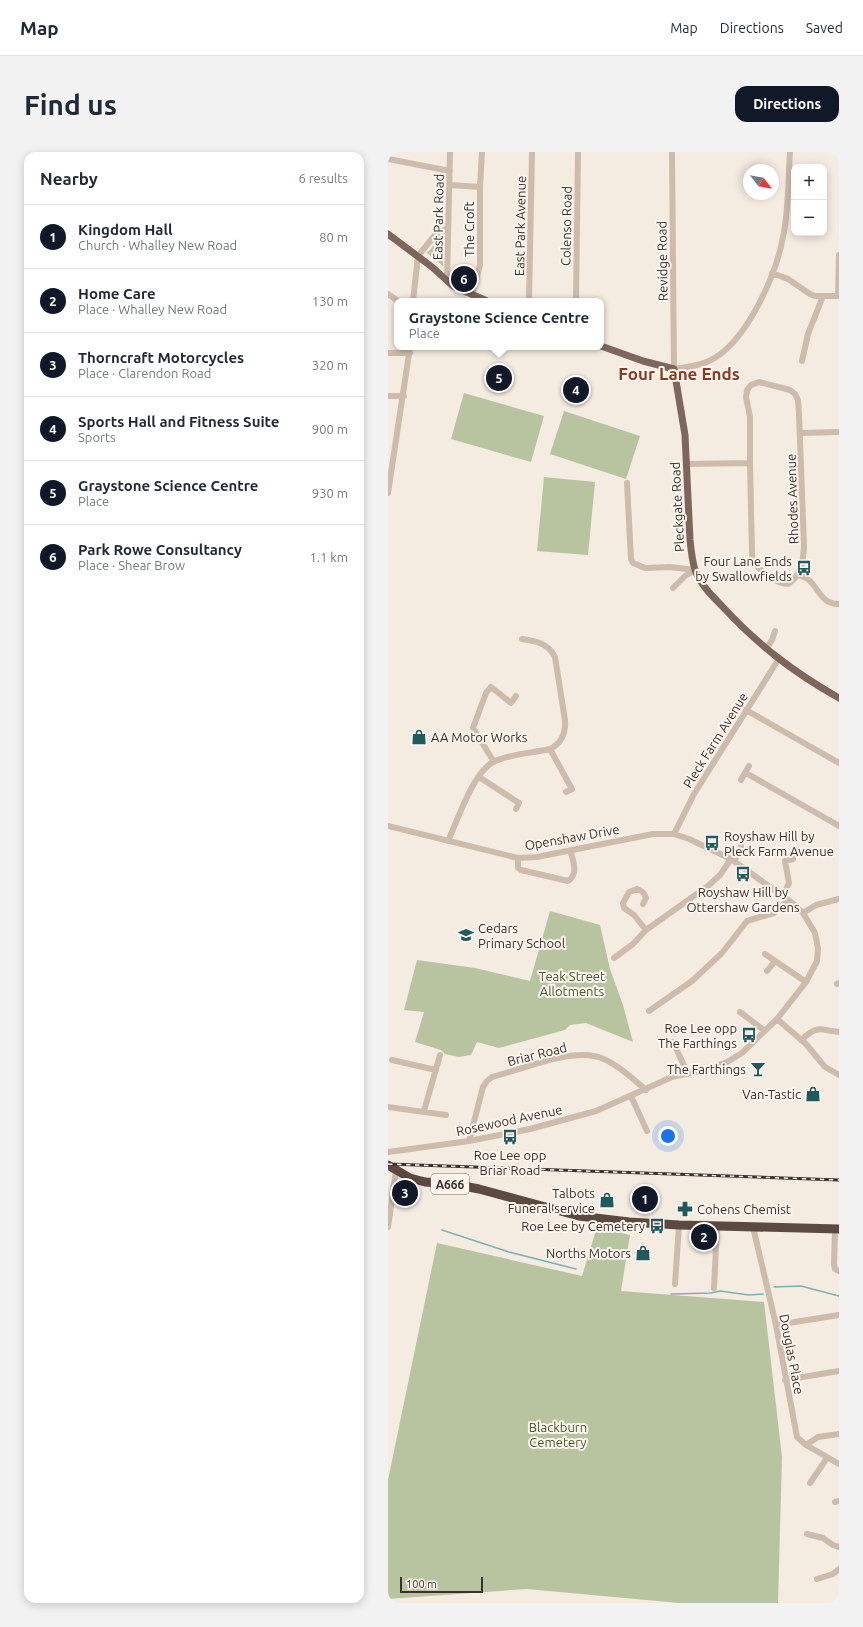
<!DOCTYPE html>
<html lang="en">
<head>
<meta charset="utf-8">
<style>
  :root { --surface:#fff; --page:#f2f2f3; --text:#1f2937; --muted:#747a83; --line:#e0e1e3; --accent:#111827 }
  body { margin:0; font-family:Ubuntu,sans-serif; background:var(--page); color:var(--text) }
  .controls { position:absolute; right:12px; top:12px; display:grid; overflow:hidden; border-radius:8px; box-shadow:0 2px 10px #0003 }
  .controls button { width:36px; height:36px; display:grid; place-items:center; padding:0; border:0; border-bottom:1px solid var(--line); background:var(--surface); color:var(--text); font:20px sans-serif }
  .compass { position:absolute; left:355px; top:12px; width:36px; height:36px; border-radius:50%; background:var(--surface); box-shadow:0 2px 10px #0003; rotate:121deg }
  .scale { position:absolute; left:12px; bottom:10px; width:83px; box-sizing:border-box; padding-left:4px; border:2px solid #3b302b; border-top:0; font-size:11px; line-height:14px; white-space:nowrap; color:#3b302b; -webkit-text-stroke:3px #fbf5ee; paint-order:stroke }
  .you { position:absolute; left:280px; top:984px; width:14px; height:14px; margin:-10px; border:3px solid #fff; border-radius:50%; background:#1a73e8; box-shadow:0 0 0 6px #1a73e833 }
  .badge { display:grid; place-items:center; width:26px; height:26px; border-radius:50%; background:var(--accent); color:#fff; font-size:13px; font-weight:700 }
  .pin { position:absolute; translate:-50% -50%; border:2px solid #fff; box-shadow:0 1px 4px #0006 }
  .popup { position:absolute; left:6px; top:146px; width:210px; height:52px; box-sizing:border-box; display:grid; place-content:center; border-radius:8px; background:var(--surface); filter:drop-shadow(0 1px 3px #0005); font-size:13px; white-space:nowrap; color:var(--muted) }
  .popup b { font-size:15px; color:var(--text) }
  .popup::after { content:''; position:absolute; left:50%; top:100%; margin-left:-8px; border:8px solid transparent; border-top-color:var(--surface) }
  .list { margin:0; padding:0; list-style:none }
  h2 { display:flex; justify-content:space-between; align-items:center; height:52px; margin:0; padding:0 16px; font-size:17px }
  h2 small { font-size:13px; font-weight:400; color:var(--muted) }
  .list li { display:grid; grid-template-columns:26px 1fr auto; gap:12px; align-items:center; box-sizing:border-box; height:64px; padding:0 16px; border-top:1px solid var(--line) }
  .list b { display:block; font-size:15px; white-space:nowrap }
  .list p { margin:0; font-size:13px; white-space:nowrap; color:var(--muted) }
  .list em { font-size:13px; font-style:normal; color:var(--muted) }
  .map { position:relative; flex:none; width:451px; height:1451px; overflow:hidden; border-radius:12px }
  header { display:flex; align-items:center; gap:24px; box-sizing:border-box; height:56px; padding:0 20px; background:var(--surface); border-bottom:1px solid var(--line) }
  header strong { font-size:19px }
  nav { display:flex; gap:22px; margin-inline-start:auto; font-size:14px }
  .intro { display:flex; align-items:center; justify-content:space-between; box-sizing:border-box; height:96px; padding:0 24px }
  h1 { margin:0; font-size:28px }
  .button { padding:10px 18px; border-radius:12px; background:var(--accent); color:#fff; font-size:14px; font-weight:700 }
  main { display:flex; gap:24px; padding:0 24px }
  aside { flex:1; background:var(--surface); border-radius:12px; box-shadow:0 2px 10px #0003 }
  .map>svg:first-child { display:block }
  .green { fill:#b8c4a0 }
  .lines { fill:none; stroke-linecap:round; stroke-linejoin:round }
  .stream { stroke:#7fb0b2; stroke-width:1.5 }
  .minor { stroke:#cdbbac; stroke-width:6 }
  .major { stroke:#7d675c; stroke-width:7 }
  .highway { stroke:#5c4a42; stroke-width:9 }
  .rail-casing { stroke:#3b302b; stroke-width:3 }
  .rail { stroke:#fbf5ee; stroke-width:1.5; stroke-dasharray:4.5; stroke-linecap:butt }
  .labels { text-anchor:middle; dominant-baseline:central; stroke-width:4; stroke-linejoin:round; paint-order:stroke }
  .shield { fill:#fbf5ee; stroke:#756b66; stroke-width:1 }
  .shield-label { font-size:12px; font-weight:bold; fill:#3b302b }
  .street-label { font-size:13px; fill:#3b302b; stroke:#fbf5ee }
  .poi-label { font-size:13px; fill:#3b302b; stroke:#fbf5ee; text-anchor:end }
  .park-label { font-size:13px; fill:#4a5a2e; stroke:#fbf5ee }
  .district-label { font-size:17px; font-weight:bold; fill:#8c3b22; stroke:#fbf5ee }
</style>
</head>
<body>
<header>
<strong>Map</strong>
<nav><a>Map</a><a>Directions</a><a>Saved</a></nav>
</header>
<div class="intro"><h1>Find us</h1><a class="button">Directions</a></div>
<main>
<aside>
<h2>Nearby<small>6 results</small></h2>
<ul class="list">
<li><span class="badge">1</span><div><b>Kingdom Hall</b><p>Church · Whalley New Road</p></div><em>80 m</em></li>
<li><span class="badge">2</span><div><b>Home Care</b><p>Place · Whalley New Road</p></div><em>130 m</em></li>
<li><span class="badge">3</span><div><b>Thorncraft Motorcycles</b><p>Place · Clarendon Road</p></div><em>320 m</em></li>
<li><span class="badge">4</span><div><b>Sports Hall and Fitness Suite</b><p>Sports</p></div><em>900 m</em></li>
<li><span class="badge">5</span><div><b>Graystone Science Centre</b><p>Place</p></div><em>930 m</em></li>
<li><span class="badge">6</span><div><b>Park Rowe Consultancy</b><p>Place · Shear Brow</p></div><em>1.1 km</em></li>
</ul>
</aside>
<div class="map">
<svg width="451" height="1451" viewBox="0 0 451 1451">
  <rect width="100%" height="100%" fill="#f4ebe1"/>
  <path class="green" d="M51,88L55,91V114L39,101Z
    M76,241L156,264L143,310L63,287Z
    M176,259L252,284L238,327L162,302Z
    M156,325L207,330L200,403L149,399Z
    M162,759L212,773L222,817L235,853L245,890L198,871L182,873L177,878L111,896L89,890L83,903L71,905L57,902L53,898L27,890L36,860L16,858L29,808L87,816L142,829Z
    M209,1075L242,1083L233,1139L376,1150L394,1305L390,1451H291L139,1437L0,1447V1328L49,1091L194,1124Z"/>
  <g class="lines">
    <path class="stream" d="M54,1078L121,1100L188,1117
      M386,1135L413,1134L451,1144
      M283,1142L323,1141L332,1139L361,1143L375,1142"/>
    <path class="minor" d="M284,0L286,217C297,215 311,214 321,209C358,192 388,123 395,85C401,57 400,28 402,0
      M0,7L62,19
      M62,33L92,35
      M384,121L400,127L422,142L427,144H451
      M59,129L62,0
      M0,142L10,149
      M84,143L92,113V35L94,0
      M450,143L451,103
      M25,149L30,104L47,83L60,76
      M141,149L144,0
      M188,149L190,0
      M0,201H22
      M414,209L420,182L435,144
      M0,244H16
      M413,281L451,280
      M299,312L362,311V265L358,245L359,238L363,233L371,230L402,238L407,242L410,248L411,262L416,395C415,410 414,423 400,432C389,432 372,420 366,410C364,408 364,404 364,401L362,311
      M239,331L243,407L245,411L257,416L282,415L307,418
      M0,341L22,195
      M411,423C415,425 419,426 422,429C431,438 435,453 451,452
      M285,436L297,424L307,418
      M378,497L384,488L387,479
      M358,558L451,611
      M162,597L184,637L178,640
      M106,610L85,576L98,541L103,535L123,551L128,544
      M358,621L451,674
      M91,625L131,651L128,657
      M353,628L361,614
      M0,674L130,706L149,705L265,682H286L301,687L343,707L407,753L415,761L427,781L430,796L429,809L418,830L389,867L354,901L339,910L320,917L284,925L208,959L142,977L81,989L0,1000
      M286,682L306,642L390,508
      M60,689C70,667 85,621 105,610C120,602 145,601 162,597C174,591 178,581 177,568L167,505C160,491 148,489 134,487
      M130,706V716L133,718L180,729C191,722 185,708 182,698
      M346,709L353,696V690L350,688
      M395,744L401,731L397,709L405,707
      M255,752L258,746C256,741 255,739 249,737L241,740L235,751L236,756L246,763L258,778
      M415,761L428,753L451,747
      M377,802L418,830
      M226,806L245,792L258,778L320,734L332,723L343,707
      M379,819L387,809
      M449,832L451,831
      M261,859L304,829L334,801L359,769L386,761L400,748
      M352,860L377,879
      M389,867L418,892L437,915L451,923
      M413,888C431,872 431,878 451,880
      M285,890L300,922
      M4,908L48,918
      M243,944L259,979
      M0,955L58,963
      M36,959L52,903
      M81,989L95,935L99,929L104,925C131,918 179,898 206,904C224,907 244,926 258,938
      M0,1075L8,1018
      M365,1075L388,1173L409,1285L418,1293L451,1312
      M447,1077L446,1112L447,1117L451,1119
      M287,1132L291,1073
      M326,1136L329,1074
      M388,1173L451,1163
      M397,1228L451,1219
      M418,1293L430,1285L451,1282
      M422,1331L439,1306
      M447,1350L451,1349
      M419,1382L435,1386L445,1393L451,1395
      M429,1427L445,1422L451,1417"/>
    <path class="major" d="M0,82L44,115L65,134L99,149
      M213,194L255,209L286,217L297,283L302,388C303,398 304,408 307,418C312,432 324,444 334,454C370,493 405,520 451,546"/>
    <path class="highway" d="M0,1013L22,1026L37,1030L65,1032L91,1037L191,1064L241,1070L291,1073L451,1077"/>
    <g class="rail-casing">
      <path id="rail" d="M0,1012L451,1028"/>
    </g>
    <use href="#rail" class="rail"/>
  </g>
  <defs>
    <g id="bus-bare" transform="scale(1.2)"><path d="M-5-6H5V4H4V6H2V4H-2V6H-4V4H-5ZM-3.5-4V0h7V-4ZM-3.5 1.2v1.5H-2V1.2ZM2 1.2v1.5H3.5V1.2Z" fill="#1f5a5e" stroke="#fbf5ee" stroke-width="2.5" paint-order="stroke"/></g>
    <g id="shop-bare" transform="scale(1.2)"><path d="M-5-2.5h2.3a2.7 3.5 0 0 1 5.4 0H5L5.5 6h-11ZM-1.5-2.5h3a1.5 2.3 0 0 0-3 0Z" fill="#1f5a5e" stroke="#fbf5ee" stroke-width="2.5" paint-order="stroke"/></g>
    <g id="school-bare" transform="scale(1.2)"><path d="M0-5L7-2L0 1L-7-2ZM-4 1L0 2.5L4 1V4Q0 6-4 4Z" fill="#1f5a5e" stroke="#fbf5ee" stroke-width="2.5" paint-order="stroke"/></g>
    <g id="bar-bare" transform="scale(1.2)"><path d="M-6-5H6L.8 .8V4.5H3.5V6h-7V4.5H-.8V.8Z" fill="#1f5a5e" stroke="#fbf5ee" stroke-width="2.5" paint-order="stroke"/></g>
    <g id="pharmacy-bare" transform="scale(1.2)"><path d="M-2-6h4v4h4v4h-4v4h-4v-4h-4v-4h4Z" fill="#1f5a5e" stroke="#fbf5ee" stroke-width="2.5" paint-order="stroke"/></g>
  </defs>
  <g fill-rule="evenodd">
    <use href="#bus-bare" x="416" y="416"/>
    <use href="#shop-bare" x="31" y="585"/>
    <use href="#bus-bare" x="324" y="691"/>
    <use href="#bus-bare" x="355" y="722"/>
    <use href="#school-bare" x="78" y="783"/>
    <use href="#bus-bare" x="361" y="883"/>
    <use href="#bar-bare" x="370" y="917"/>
    <use href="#shop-bare" x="425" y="942"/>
    <use href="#bus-bare" x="122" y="985"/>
    <use href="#shop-bare" x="219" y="1048"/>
    <use href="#pharmacy-bare" x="297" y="1057"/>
    <use href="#bus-bare" x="269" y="1074"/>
    <use href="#shop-bare" x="255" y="1101"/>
  </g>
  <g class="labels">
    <rect class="shield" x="43" y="1022" width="38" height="20" rx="3"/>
    <g class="shield-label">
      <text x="62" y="1032">A666</text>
    </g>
    <g class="street-label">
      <text transform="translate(50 65) rotate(-89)">East Park Road</text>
      <text transform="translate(132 74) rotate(-89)">East Park Avenue</text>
      <text transform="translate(178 74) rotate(-89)">Colenso Road</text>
      <text transform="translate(81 77) rotate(-90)">The Croft</text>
      <text transform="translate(274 109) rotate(-91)">Revidge Road</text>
      <text transform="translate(404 347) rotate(-92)">Rhodes Avenue</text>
      <text transform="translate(289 355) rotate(-93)">Pleckgate Road</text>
      <text transform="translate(327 588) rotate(-58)">Pleck Farm Avenue</text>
      <text transform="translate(184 685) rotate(-10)">Openshaw Drive</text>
      <text transform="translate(149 902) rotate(-14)">Briar Road</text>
      <text transform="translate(121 968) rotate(-12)">Rosewood Avenue</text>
      <text transform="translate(404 1202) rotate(79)">Douglas Place</text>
    </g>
    <g class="poi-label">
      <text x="404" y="409">Four Lane Ends<tspan x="404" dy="15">by Swallowfields</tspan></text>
      <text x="43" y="585" text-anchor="start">AA Motor Works</text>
      <text x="336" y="684" text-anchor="start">Royshaw Hill by<tspan x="336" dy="15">Pleck Farm Avenue</tspan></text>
      <text x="355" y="740" text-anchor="middle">Royshaw Hill by<tspan x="355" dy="15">Ottershaw Gardens</tspan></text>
      <text x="90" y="776" text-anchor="start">Cedars<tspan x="90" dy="15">Primary School</tspan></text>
      <text x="349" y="876">Roe Lee opp<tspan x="349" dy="15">The Farthings</tspan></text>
      <text x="358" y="917">The Farthings</text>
      <text x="413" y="942">Van-Tastic</text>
      <text x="122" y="1003" text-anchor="middle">Roe Lee opp<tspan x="122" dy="15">Briar Road</tspan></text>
      <text x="207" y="1041">Talbots<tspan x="207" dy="15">Funeral service</tspan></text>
      <text x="309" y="1057" text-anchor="start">Cohens Chemist</text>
      <text x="257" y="1074">Roe Lee by Cemetery</text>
      <text x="243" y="1101">Norths Motors</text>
    </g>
    <g class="park-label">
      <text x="184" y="824">Teak Street<tspan x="184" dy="15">Allotments</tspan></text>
      <text x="170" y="1275">Blackburn<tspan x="170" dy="15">Cemetery</tspan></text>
    </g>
    <g class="district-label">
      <text x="291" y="221">Four Lane Ends</text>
    </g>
  </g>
</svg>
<div class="controls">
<button>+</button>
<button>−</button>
</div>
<svg class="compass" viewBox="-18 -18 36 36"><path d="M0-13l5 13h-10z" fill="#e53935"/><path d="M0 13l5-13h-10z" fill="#747a83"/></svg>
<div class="scale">100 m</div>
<div class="you"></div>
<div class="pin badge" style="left:257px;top:1047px">1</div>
<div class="pin badge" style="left:316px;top:1085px">2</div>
<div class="pin badge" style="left:17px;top:1041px">3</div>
<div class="pin badge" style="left:188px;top:238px">4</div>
<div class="pin badge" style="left:111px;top:226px">5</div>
<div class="popup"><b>Graystone Science Centre</b>Place</div>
<div class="pin badge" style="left:76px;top:127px">6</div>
</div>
</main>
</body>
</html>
